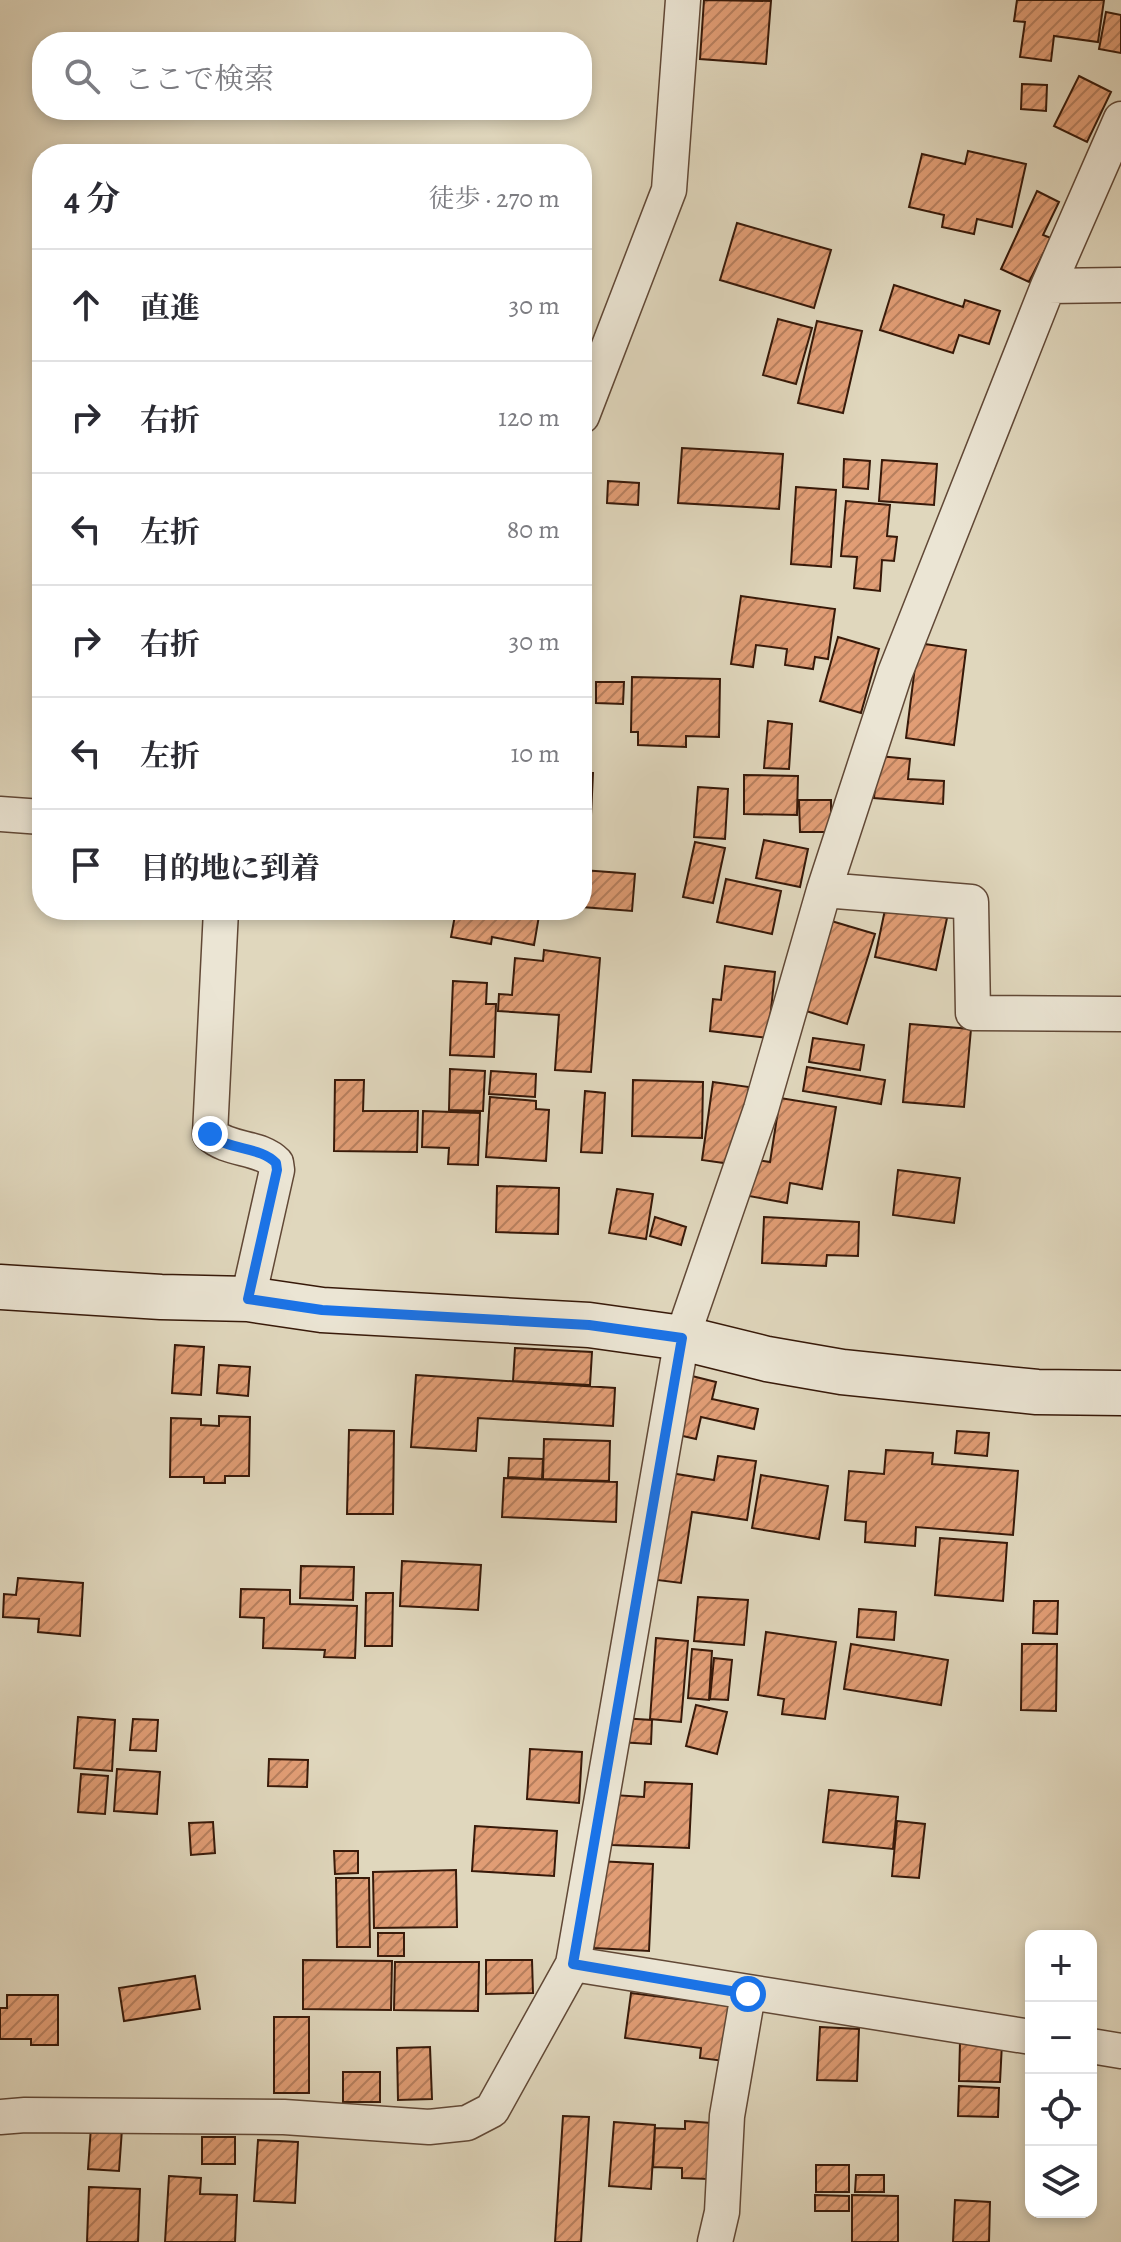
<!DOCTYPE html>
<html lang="ja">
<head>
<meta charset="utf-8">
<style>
  :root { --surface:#fff; --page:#f2f2f3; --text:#2b2b33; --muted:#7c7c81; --line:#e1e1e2 }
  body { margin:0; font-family:Alegreya,"Noto Serif JP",serif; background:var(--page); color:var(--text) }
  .controls { position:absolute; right:24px; bottom:24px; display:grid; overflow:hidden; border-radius:16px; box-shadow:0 4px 12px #0003 }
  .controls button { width:72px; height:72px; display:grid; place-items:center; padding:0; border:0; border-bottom:2px solid var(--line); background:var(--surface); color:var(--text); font:40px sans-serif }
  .stop { position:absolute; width:24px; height:24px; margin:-18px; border:6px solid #1a73e8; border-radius:50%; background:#fff }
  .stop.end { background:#1a73e8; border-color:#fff; box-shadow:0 2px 8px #0008 }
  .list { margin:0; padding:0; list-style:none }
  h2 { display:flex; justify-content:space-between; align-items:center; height:104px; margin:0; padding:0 32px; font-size:34px }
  h2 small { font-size:26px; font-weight:400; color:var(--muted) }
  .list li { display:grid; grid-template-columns:52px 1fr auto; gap:24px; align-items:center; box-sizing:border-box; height:112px; padding:0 32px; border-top:2px solid var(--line) }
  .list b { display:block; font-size:30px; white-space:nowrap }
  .list em { font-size:26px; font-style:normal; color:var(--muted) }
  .icon { flex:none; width:44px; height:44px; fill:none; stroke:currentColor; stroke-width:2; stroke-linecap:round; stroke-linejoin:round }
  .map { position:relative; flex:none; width:1121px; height:2242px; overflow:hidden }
  .search { position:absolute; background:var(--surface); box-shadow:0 4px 12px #0003; left:32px; top:32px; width:560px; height:88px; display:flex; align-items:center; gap:20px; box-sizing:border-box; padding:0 28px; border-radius:32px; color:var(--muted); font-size:30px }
  .panel { position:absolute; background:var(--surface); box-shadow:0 4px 12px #0003; left:32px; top:144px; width:560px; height:776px; border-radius:32px }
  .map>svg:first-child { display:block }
  .building { fill:url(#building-hatch); stroke:#371909; stroke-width:2 }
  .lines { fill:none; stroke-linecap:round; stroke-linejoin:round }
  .street-casing { stroke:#614836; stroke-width:37 }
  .secondary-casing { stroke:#371909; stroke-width:47 }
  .street { stroke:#ebe5d4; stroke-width:34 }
  .secondary { stroke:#ebe5d4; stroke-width:44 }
  .route { stroke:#1a73e8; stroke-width:10 }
</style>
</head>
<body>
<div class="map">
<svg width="1121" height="2242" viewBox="0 0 1121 2242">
  <defs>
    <pattern id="building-hatch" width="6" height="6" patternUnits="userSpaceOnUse" patternTransform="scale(2)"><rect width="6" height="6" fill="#e19d75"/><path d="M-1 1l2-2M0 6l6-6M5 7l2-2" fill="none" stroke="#b77f5e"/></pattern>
  </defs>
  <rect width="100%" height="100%" fill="#e0d7bd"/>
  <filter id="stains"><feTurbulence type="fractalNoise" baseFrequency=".0025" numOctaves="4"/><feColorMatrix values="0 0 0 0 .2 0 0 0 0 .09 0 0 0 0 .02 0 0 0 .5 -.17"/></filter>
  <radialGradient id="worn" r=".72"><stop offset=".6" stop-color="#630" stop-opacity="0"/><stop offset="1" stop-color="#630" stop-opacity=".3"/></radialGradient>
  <path class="building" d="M704,0L771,1L766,64L700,59Z
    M1017,0H1104L1098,42L1054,36L1051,61L1020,57L1025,22L1014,21Z
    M1106,12L1121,15V53L1099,49Z
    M1079,76L1111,92L1087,142L1054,126Z
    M1022,84L1047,85L1046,111L1021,109Z
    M968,151L1026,164L1012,227L977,219L974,234L942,227L944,215L909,207L922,154L965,164Z
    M1037,191L1059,202L1043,235L1051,238L1029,282L1001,269Z
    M737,223L831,250L814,308L720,280Z
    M894,285L963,307L965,300L1000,311L989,344L959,335L953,353L880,330Z
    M778,319L812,328L796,384L763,375Z
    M817,321L862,331L843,413L798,403Z
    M682,448L783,454L779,509L678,503Z
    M844,459L870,461L868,489L843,487Z
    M882,460L937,464L934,505L879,501Z
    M608,481L639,483L638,505L607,503Z
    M796,487L836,490L831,567L791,564Z
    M846,501L890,505L887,536L897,537L894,561L882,560L880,591L854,588L857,557L841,556Z
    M741,596L835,609L828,659L815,657L813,669L785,665L787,649L756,645L753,667L731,664Z
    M838,637L879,649L861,713L820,701Z
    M918,643L966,650L954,745L906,738Z
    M632,677L720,679L719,737L686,736V747L638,745V732H631Z
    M596,682H624L623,704L596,703Z
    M768,721L792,724L789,769L764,768Z
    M878,756L910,759L908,779L944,781L943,804L874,798Z
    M582,773H593L590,836H582Z
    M744,775L798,776L797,815L744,814Z
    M698,787L728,789L725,839L694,837Z
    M799,800H831V832H800Z
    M764,840L808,849L800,887L756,878Z
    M695,842L725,848L713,903L683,897Z
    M582,870L635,874L632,911L582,907Z
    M726,879L781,891L772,934L717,922Z
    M886,905L947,918L936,970L875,957Z
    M456,910H540L534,945L492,937L491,944L451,937Z
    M828,920L875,934L847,1024L800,1009Z
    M544,950L600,958L591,1072L555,1070L559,1015L498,1011L499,994L512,995L515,958L543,961Z
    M725,966L775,972L768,1038L710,1031L713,999L721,1000Z
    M453,981L487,983L486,1004H496L494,1057L450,1055Z
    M910,1024L971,1029L964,1107L903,1102Z
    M813,1038L864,1045L860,1070L809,1062Z
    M807,1067L885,1080L881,1104L803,1091Z
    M450,1069L485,1071L483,1111L449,1110Z
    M491,1071L536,1074L535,1097L489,1094Z
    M335,1080H364L363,1111H418L417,1152L334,1151Z
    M633,1080L703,1082L702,1138L632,1136Z
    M713,1082L749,1087L738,1165L702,1160Z
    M585,1091L605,1093L602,1153L581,1152Z
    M490,1097L536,1101V1109L549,1110L546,1161L486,1157Z
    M780,1098L836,1107L822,1189L790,1183L787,1203L749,1196L756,1160L770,1162Z
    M423,1111L480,1113L478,1165L448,1164L449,1148L422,1147Z
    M898,1170L960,1178L954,1223L893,1215Z
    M497,1186L559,1188L558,1234L496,1232Z
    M617,1189L653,1194L646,1239L609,1233Z
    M655,1217L686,1227L681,1245L650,1236Z
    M764,1217L859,1222L858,1256L827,1255L826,1266L762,1263Z
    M175,1345L204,1347L201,1395L172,1393Z
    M515,1348L592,1352L590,1385L513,1381Z
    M219,1365L250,1367L248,1396L217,1393Z
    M416,1375L615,1388L613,1426L478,1418L476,1451L411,1447Z
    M688,1375L716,1382L712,1399L758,1409L754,1429L701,1417L696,1439L674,1434Z
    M219,1416L250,1417L249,1476H225V1483H204V1477H170L171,1418L201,1419V1425L219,1426Z
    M349,1430L394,1431L393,1514H347Z
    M957,1431L989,1433L987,1456L955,1453Z
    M544,1439L610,1441L609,1481L543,1479Z
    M886,1450L933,1453L932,1464L1018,1471L1013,1535L916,1527L915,1546L865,1542L866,1522L845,1520L849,1471L884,1474Z
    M718,1456L756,1461L747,1520L692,1512L681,1583L649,1579L664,1472L714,1480Z
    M509,1458L543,1459L542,1479L508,1477Z
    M761,1475L828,1486L819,1539L752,1528Z
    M504,1478L617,1482L616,1522L502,1517Z
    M940,1538L1007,1543L1003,1601L935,1595Z
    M402,1561L481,1565L478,1610L400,1606Z
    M301,1566L354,1567L353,1600L300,1598Z
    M18,1578L83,1583L80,1636L38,1632L39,1619L3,1617L4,1594L16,1595Z
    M241,1589L290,1590V1604L357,1606L355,1658L324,1657L325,1650L263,1648L264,1618L240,1617Z
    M366,1593H393L392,1646H365Z
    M698,1597L748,1600L744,1645L694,1641Z
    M1034,1601H1058L1057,1634L1033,1633Z
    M859,1609L896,1612L894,1640L857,1637Z
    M766,1632L836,1642L825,1719L782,1714L784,1699L758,1695Z
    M656,1638L688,1641L681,1722L650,1719Z
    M851,1644L948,1660L941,1705L844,1689Z
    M1022,1644H1057L1056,1711L1021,1710Z
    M692,1649L712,1651L709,1700L688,1698Z
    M714,1658L732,1660L728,1700L710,1699Z
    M696,1705L727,1712L717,1754L686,1746Z
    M78,1717L115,1720L112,1771L74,1768Z
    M620,1718L652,1720L651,1744L618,1742Z
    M133,1719L158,1720L156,1751L130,1750Z
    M530,1749L582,1752L579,1803L527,1799Z
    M269,1759L308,1760L307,1787L268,1786Z
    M117,1769L160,1772L157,1814L114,1811Z
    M81,1774L108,1776L105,1814L78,1812Z
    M645,1782L692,1784L689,1848L612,1845L614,1795L644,1797Z
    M829,1790L898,1797L893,1849L823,1842Z
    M897,1821L925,1824L919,1878L892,1876Z
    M213,1822L215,1853L191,1855L189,1823Z
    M475,1826L557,1831L554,1876L472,1871Z
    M334,1851H358V1873L335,1874Z
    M598,1861L653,1864L649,1951L594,1948Z
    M456,1870L457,1927L374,1928L373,1872Z
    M336,1878H369L370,1947H337Z
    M378,1933H404V1956H378Z
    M303,1960L392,1961L391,2010L303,2009Z
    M486,1960H532L533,1993L486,1994Z
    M395,1962H479L478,2011L394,2010Z
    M195,1976L200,2009L124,2021L119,1988Z
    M631,1993L731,2006L724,2061L700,2058L701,2048L625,2038Z
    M7,1995H58V2045H31V2039H0V2008H7Z
    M274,2017H309V2093H274Z
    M820,2027L859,2029L857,2081L817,2080Z
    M960,2042L1002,2043L1000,2082L959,2081Z
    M430,2047L432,2099L398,2100L397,2048Z
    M343,2072H380V2102H343Z
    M959,2086L999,2088L998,2117L958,2116Z
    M563,2116L589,2117L581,2242H555Z
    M685,2121L711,2123L708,2179L682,2178V2168L653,2167L655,2128L685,2129Z
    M614,2122L655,2125L651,2189L609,2186Z
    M91,2127L122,2129L119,2171L88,2169Z
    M202,2137H235V2164H202Z
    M258,2140L298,2142L295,2203L254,2201Z
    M816,2165H849V2192H816Z
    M856,2175H884V2192H855Z
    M169,2176L201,2178L200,2194L237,2195L235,2242H165Z
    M89,2187L140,2189L138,2242H87Z
    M815,2195L849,2196V2211H815Z
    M852,2195L898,2196V2242H852Z
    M955,2200L990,2202L989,2242H953Z"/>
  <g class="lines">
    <g class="street-casing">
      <path id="street" d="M1048,286L1121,285
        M582,416L669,190L683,0
        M0,814L42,817
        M824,890L971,902L973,1013L1121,1014
        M221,910L210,1134C228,1151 260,1146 276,1163L277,1170L248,1299
        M573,1964L1031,2037
        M1091,2046L1121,2051
        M0,2117L25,2115L284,2117L429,2127L467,2123L492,2110L573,1964L682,1338L761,1109L824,890L895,673L1048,286L1121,119
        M715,2242L722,2212L727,2116L748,1994"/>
    </g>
    <g class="secondary-casing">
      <path id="secondary" d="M0,1287L161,1297L248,1299L322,1310L589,1325L682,1338L767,1359L842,1372L1037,1392L1121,1393"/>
    </g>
    <use href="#street" class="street"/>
    <use href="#secondary" class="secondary"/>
  </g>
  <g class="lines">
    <path class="route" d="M210,1134C228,1151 260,1146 276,1163L277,1170L248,1299L322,1310L589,1325L682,1338L573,1964L748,1994"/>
  </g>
  <rect width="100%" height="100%" filter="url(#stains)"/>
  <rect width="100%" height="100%" fill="url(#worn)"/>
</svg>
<div class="controls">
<button>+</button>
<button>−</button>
<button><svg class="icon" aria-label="locate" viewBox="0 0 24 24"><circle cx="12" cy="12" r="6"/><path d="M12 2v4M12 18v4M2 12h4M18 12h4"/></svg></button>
<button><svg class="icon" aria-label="layers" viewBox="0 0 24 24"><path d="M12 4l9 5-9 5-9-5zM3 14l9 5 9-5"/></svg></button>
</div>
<div class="stop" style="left:748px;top:1994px"></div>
<div class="stop end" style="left:210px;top:1134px"></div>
<div class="search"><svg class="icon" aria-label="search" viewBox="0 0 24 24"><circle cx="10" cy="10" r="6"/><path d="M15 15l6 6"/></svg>ここで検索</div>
<section class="panel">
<h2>4 分<small>徒歩 · 270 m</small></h2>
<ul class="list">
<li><svg class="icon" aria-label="ahead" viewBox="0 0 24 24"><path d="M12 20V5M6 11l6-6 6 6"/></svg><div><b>直進</b></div><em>30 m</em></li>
<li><svg class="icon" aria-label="right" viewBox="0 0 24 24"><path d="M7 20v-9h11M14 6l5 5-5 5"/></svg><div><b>右折</b></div><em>120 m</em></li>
<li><svg class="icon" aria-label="left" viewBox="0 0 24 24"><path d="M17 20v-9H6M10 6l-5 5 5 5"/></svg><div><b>左折</b></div><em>80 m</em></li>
<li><svg class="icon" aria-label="right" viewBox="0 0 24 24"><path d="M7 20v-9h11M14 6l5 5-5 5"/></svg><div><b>右折</b></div><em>30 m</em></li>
<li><svg class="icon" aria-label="left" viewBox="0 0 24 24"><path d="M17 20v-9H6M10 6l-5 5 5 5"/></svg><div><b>左折</b></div><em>10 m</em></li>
<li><svg class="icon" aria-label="arrive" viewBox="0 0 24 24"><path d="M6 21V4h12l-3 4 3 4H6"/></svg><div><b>目的地に到着</b></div></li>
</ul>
</section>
</div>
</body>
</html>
